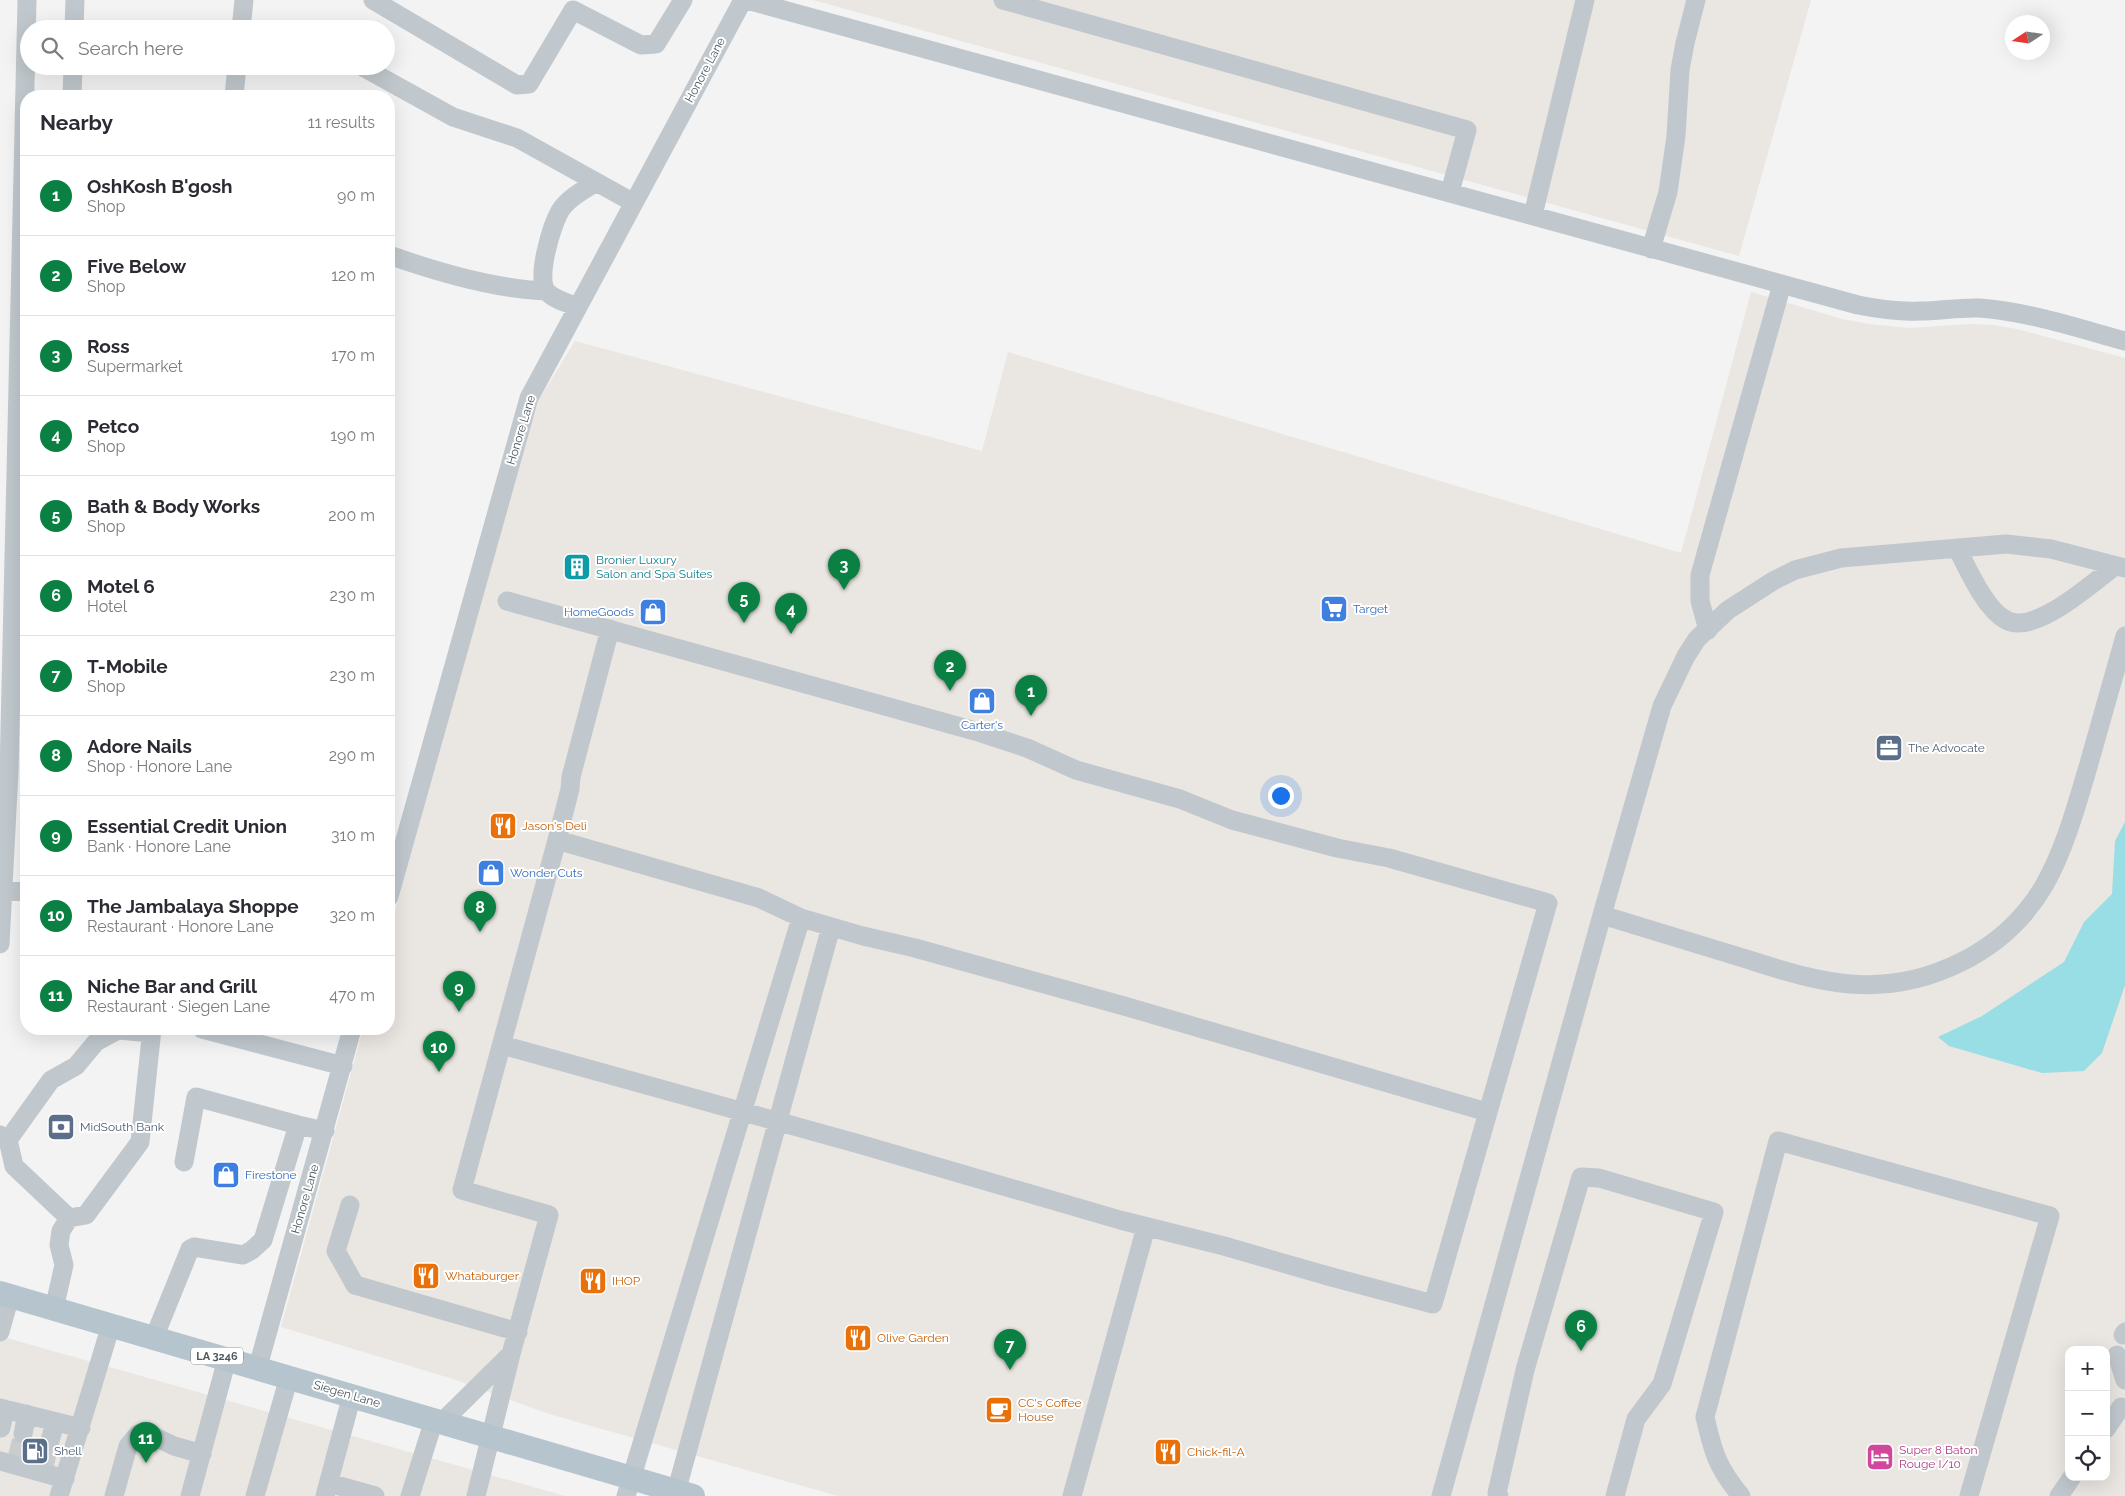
<!DOCTYPE html>
<html lang="en">
<head>
<meta charset="utf-8">
<style>
  :root { --surface:#fff; --page:#f2f2f3; --text:#2b2b33; --muted:#7c7c81; --line:#e1e1e2; --accent:#0b8043 }
  body { margin:0; font-family:Raleway,sans-serif; background:var(--page); color:var(--text) }
  .controls { position:absolute; right:15px; bottom:15px; display:grid; overflow:hidden; border-radius:10px; box-shadow:0 5px 20px #0002 }
  .controls button { width:45px; height:45px; display:grid; place-items:center; padding:0; border:0; border-bottom:1px solid var(--line); background:var(--surface); color:var(--text); font:25px sans-serif }
  .compass { position:absolute; left:2005px; top:15px; width:45px; height:45px; border-radius:50%; background:var(--surface); box-shadow:0 5px 20px #0002; rotate:258deg }
  .you { position:absolute; left:1280px; top:795px; width:18px; height:18px; margin:-12px; border:4px solid #fff; border-radius:50%; background:#1a73e8; box-shadow:0 0 0 8px #1a73e833 }
  .badge { display:grid; place-items:center; width:32px; height:32px; border-radius:50%; background:var(--accent); color:#fff; font-size:16px; font-weight:700 }
  .pin { position:absolute; translate:-50% -41px; filter:drop-shadow(0 1px 2px #0008) }
  .pin::after { content:''; position:absolute; top:26px; width:18px; height:15px; background:inherit; clip-path:polygon(0 0,100% 0,50% 100%) }
  .list { margin:0; padding:0; list-style:none }
  h2 { display:flex; justify-content:space-between; align-items:center; height:65px; margin:0; padding:0 20px; font-size:21px }
  h2 small { font-size:16px; font-weight:400; color:var(--muted) }
  .list li { display:grid; grid-template-columns:32px 1fr auto; gap:15px; align-items:center; box-sizing:border-box; height:80px; padding:0 20px; border-top:1px solid var(--line) }
  .list b { display:block; font-size:19px; white-space:nowrap }
  .list p { margin:0; font-size:16px; white-space:nowrap; color:var(--muted) }
  .list em { font-size:16px; font-style:normal; color:var(--muted) }
  .icon { flex:none; width:28px; height:28px; fill:none; stroke:currentColor; stroke-width:2; stroke-linecap:round; stroke-linejoin:round }
  .map { position:relative; flex:none; width:2125px; height:1496px; overflow:hidden }
  .search { position:absolute; background:var(--surface); box-shadow:0 5px 20px #0002; left:20px; top:20px; width:375px; height:55px; display:flex; align-items:center; gap:12px; box-sizing:border-box; padding:0 18px; border-radius:28px; color:var(--muted); font-size:19px }
  .panel { position:absolute; background:var(--surface); box-shadow:0 5px 20px #0002; left:20px; top:90px; width:375px; height:945px; border-radius:20px }
  .map>svg:first-child { display:block }
  .commercial { fill:#eae6e1; fill-rule:evenodd }
  .water { fill:#99dee4 }
  .lines { fill:none; stroke-linecap:round; stroke-linejoin:round }
  .minor-tunnel { stroke:#caccce; stroke-width:19; stroke-dasharray:19 9; stroke-linecap:butt }
  .minor { stroke:#c0c8cd; stroke-width:19 }
  .major { stroke:#b6c5cd; stroke-width:24 }
  .labels { text-anchor:middle; dominant-baseline:central; stroke-width:4; stroke-linejoin:round; paint-order:stroke }
  .shield { fill:#fff; stroke:#828a8e; stroke-width:1 }
  .shield-label { font-size:11px; font-weight:bold; fill:#4c585e }
  .street-label { font-size:12px; fill:#4c585e; stroke:#fff }
  .culture-label { font-size:12px; fill:#0d838f; stroke:#fff; text-anchor:start }
  .shop-label { font-size:12px; fill:#366cbe; stroke:#fff; text-anchor:start }
  .service-label { font-size:12px; fill:#4e5e75; stroke:#fff; text-anchor:start }
  .food-label { font-size:12px; fill:#c56008; stroke:#fff; text-anchor:start }
  .hotel-label { font-size:12px; fill:#b23c85; stroke:#fff; text-anchor:start }
</style>
</head>
<body>
<div class="map">
<svg width="2125" height="1496" viewBox="0 0 2125 1496">
  <rect width="100%" height="100%" fill="#f4f3f3"/>
  <path class="commercial" d="M813,0H1811L1739,256Z
    M1751,292L1842,319L1869,324L1909,328L1972,324L1993,325L2017,329L2125,358V1496H838L549,1414L453,1379L281,1327L363,1029H389V934L521,453L540,398L575,341L982,451L1008,352L1681,553ZM2069,1350H2106V1477H2069Z
    M0,1336L565,1496H0Z"/>
  <path class="water" d="M2125,822V985L2102,1053L2084,1071L2042,1073L1949,1046L1938,1037L1982,1016L2064,962L2084,922L2112,894L2115,841Z"/>
  <g class="lines">
    <path class="minor-tunnel" d="M17,1459L23,1434
      M44,1467L50,1441"/>
    <path class="minor" d="M373,0L517,85L529,84L573,10L641,45L656,44L683,0
      M747,0L1858,305C1878,309 1899,312 1919,311C1939,311 1960,307 1980,308C2030,312 2077,328 2125,341
      M1003,0L1467,130L1450,192
      M74,29L75,0
      M241,29L244,0
      M361,66L453,117L517,138L634,203
      M72,96L73,66
      M234,96L237,66
      M1533,215L1585,0
      M1651,249L1668,192L1676,136L1680,70L1685,43L1696,0
      M389,255C437,272 494,289 546,291
      M578,307C568,303 555,300 547,292C535,279 552,225 560,211C568,198 584,190 596,182
      M1957,548C1968,569 1985,609 2006,620C2035,636 2093,582 2115,566
      M1708,630L1700,601V575L1782,284
      M557,840L759,898L801,918L863,936L915,948L1124,1006L1487,1112
      M3,890L26,892
      M389,897L529,398L743,0
      M1602,915C1649,929 1696,944 1743,958C1778,969 1813,981 1850,984C1927,990 2006,952 2045,884C2065,848 2076,807 2088,767C2100,723 2113,680 2125,636
      M0,944L9,772L27,0
      M202,1029L343,1066
      M502,1045L859,1144L1120,1220L1224,1246L1328,1276L1433,1304L1548,903L1389,858L1337,848L1232,820L1180,799L1076,770L1027,748L975,731L507,601
      M0,1135L8,1140L14,1166L69,1218L86,1215L140,1142L152,1029
      M8,1140L51,1080L76,1066L96,1042L118,1030L151,1033
      M184,1162L196,1097L298,1125
      M350,1205L336,1251L355,1285L518,1332
      M54,1309L64,1265L59,1245L61,1231L69,1218
      M0,1332L10,1296
      M2123,1335L2125,1332
      M154,1338L190,1249L194,1247L243,1255L252,1250L263,1240L298,1125L325,1131
      M2117,1355L2125,1380
      M257,1370L352,1029
      M0,1408L81,1428
      M442,1422L511,1354
      M1,1428L5,1409
      M2106,1429L2121,1407
      M23,1434L27,1414
      M50,1441L55,1422
      M0,1461L65,1479
      M329,1483L375,1496
      M59,1496L111,1325
      M114,1496L128,1446L138,1434L147,1433L174,1446L202,1454
      M190,1496L227,1359
      M255,1496L289,1377
      M325,1496L352,1395
      M410,1496L434,1420
      M476,1496L511,1354L549,1215L462,1190L557,840L570,789L571,777L610,629
      M626,1496L801,918
      M675,1496L831,927
      M1072,1496L1146,1227
      M1441,1496L1602,915L1662,706L1686,656L1697,639L1728,610L1773,581L1795,570L1841,558L2006,544L2051,549L2125,568
      M1499,1496L1497,1493L1525,1370L1581,1177L1599,1178L1714,1212L1662,1384L1636,1419L1615,1496
      M1741,1496C1717,1467 1713,1452 1705,1417L1778,1141L2050,1216L1969,1496
      M2059,1496L2072,1477"/>
    <path class="major" d="M0,1293L693,1496"/>
  </g>
  <defs>
    <g id="building-square" transform="scale(1.4375)"><rect x="-9" y="-9" width="18" height="18" rx="4" fill="#0f9aa8" stroke="#fff"/><path d="M-4-6H4V6H1V3H-1V6H-4ZM-2.5-4.3h1.7v1.8h-1.7ZM.8-4.3h1.7v1.8H.8ZM-2.5-1h1.7V.8h-1.7ZM.8-1h1.7V.8H.8Z" fill="#fff"/></g>
    <g id="supermarket-square" transform="scale(1.4375)"><rect x="-9" y="-9" width="18" height="18" rx="4" fill="#3f7fe0" stroke="#fff"/><path d="M-6-5.5h2.5l.6 2H6L4.5 2H-2.5L-4.4-4H-6ZM-1.5 3.2a1.3 1.3 0 1 0 .1 0ZM3 3.2a1.3 1.3 0 1 0 .1 0Z" fill="#fff"/></g>
    <g id="shop-square" transform="scale(1.4375)"><rect x="-9" y="-9" width="18" height="18" rx="4" fill="#3f7fe0" stroke="#fff"/><path d="M-5-2.5h2.3a2.7 3.5 0 0 1 5.4 0H5L5.5 6h-11ZM-1.5-2.5h3a1.5 2.3 0 0 0-3 0Z" fill="#fff"/></g>
    <g id="office-square" transform="scale(1.4375)"><rect x="-9" y="-9" width="18" height="18" rx="4" fill="#5c6f8a" stroke="#fff"/><path d="M-6-3h4V-5.5h4V-3h4V5H-6ZM-1-4.5V-3h2v-1.5ZM-6 0V1H6V0Z" fill="#fff"/></g>
    <g id="restaurant-square" transform="scale(1.4375)"><rect x="-9" y="-9" width="18" height="18" rx="4" fill="#e8710a" stroke="#fff"/><path d="M-5-6h1v4h1v-4h1v4h1v-4h1v5L-1.5 .5V6h-2V.5L-5-1ZM5-6V6H3V1.5H1.5Q1.5-4 5-6Z" fill="#fff"/></g>
    <g id="bank-square" transform="scale(1.4375)"><rect x="-9" y="-9" width="18" height="18" rx="4" fill="#5c6f8a" stroke="#fff"/><path d="M-6-4H6V4H-6ZM0-2.3a2.3 2.3 0 1 0 0 4.6a2.3 2.3 0 1 0 0-4.6Z" fill="#fff"/></g>
    <g id="cafe-square" transform="scale(1.4375)"><rect x="-9" y="-9" width="18" height="18" rx="4" fill="#e8710a" stroke="#fff"/><path d="M-5.5-4.5H6V0H3Q3 3.5 0 3.5H-2.5Q-5.5 3.5-5.5 0ZM3-3.2v2h1.7v-2ZM-6 4.5H4V6H-6Z" fill="#fff"/></g>
    <g id="fuel-square" transform="scale(1.4375)"><rect x="-9" y="-9" width="18" height="18" rx="4" fill="#5c6f8a" stroke="#fff"/><path d="M-5.5-6h7V0h2V4h1.3V-2.5L3-4.5l.8-.8L6-3V5H2.5V1h-1V6h-7ZM-4.2-4.7v3.2H.2V-4.7Z" fill="#fff"/></g>
    <g id="hotel-square" transform="scale(1.4375)"><rect x="-9" y="-9" width="18" height="18" rx="4" fill="#d1479c" stroke="#fff"/><path d="M-6-4.5h1.5V1H6V5H4.5V3h-9V5H-6ZM-4 0a1.8 1.8 0 1 1 3.6 0ZM.5 0V-2.5h3Q6-2.5 6 0Z" fill="#fff"/></g>
  </defs>
  <g fill-rule="evenodd">
    <use href="#building-square" x="577" y="567"/>
    <use href="#supermarket-square" x="1334" y="609"/>
    <use href="#shop-square" x="653" y="612"/>
    <use href="#shop-square" x="982" y="701"/>
    <use href="#office-square" x="1889" y="748"/>
    <use href="#restaurant-square" x="503" y="826"/>
    <use href="#shop-square" x="491" y="873"/>
    <use href="#bank-square" x="61" y="1127"/>
    <use href="#shop-square" x="226" y="1175"/>
    <use href="#restaurant-square" x="426" y="1276"/>
    <use href="#restaurant-square" x="593" y="1281"/>
    <use href="#restaurant-square" x="858" y="1338"/>
    <use href="#cafe-square" x="999" y="1410"/>
    <use href="#fuel-square" x="35" y="1451"/>
    <use href="#restaurant-square" x="1168" y="1452"/>
    <use href="#hotel-square" x="1880" y="1457"/>
  </g>
  <g class="labels">
    <rect class="shield" x="191" y="1347.5" width="52" height="17" rx="4"/>
    <g class="shield-label">
      <text x="217" y="1356">LA 3246</text>
    </g>
    <g class="street-label">
      <text transform="translate(705 70) rotate(-62)">Honore Lane</text>
      <text transform="translate(521 430) rotate(-73)">Honore Lane</text>
      <text transform="translate(305 1199) rotate(-74)">Honore Lane</text>
      <text transform="translate(347 1394) rotate(16)">Siegen Lane</text>
    </g>
    <g class="culture-label">
      <text x="596" y="560">Bronier Luxury<tspan x="596" dy="14">Salon and Spa Suites</tspan></text>
    </g>
    <g class="shop-label">
      <text x="1353" y="609">Target</text>
      <text x="634" y="612" text-anchor="end">HomeGoods</text>
      <text x="982" y="725" text-anchor="middle">Carter's</text>
      <text x="510" y="873">Wonder Cuts</text>
      <text x="245" y="1175">Firestone</text>
    </g>
    <g class="service-label">
      <text x="1908" y="748">The Advocate</text>
      <text x="80" y="1127">MidSouth Bank</text>
      <text x="54" y="1451">Shell</text>
    </g>
    <g class="food-label">
      <text x="522" y="826">Jason's Deli</text>
      <text x="445" y="1276">Whataburger</text>
      <text x="612" y="1281">IHOP</text>
      <text x="877" y="1338">Olive Garden</text>
      <text x="1018" y="1403">CC's Coffee<tspan x="1018" dy="14">House</tspan></text>
      <text x="1187" y="1452">Chick-fil-A</text>
    </g>
    <g class="hotel-label">
      <text x="1899" y="1450">Super 8 Baton<tspan x="1899" dy="14">Rouge I/10</tspan></text>
    </g>
  </g>
</svg>
<div class="controls">
<button>+</button>
<button>−</button>
<button><svg class="icon" aria-label="locate" viewBox="0 0 24 24"><circle cx="12" cy="12" r="6"/><path d="M12 2v4M12 18v4M2 12h4M18 12h4"/></svg></button>
</div>
<svg class="compass" viewBox="-18 -18 36 36"><path d="M0-13l5 13h-10z" fill="#e53935"/><path d="M0 13l5-13h-10z" fill="#7c7c81"/></svg>
<div class="you"></div>
<div class="pin badge" style="left:1031px;top:716px">1</div>
<div class="pin badge" style="left:950px;top:691px">2</div>
<div class="pin badge" style="left:844px;top:590px">3</div>
<div class="pin badge" style="left:791px;top:634px">4</div>
<div class="pin badge" style="left:744px;top:623px">5</div>
<div class="pin badge" style="left:1581px;top:1351px">6</div>
<div class="pin badge" style="left:1010px;top:1370px">7</div>
<div class="pin badge" style="left:480px;top:932px">8</div>
<div class="pin badge" style="left:459px;top:1012px">9</div>
<div class="pin badge" style="left:439px;top:1072px">10</div>
<div class="pin badge" style="left:146px;top:1463px">11</div>
<div class="search"><svg class="icon" aria-label="search" viewBox="0 0 24 24"><circle cx="10" cy="10" r="6"/><path d="M15 15l6 6"/></svg>Search here</div>
<section class="panel">
<h2>Nearby<small>11 results</small></h2>
<ul class="list">
<li><span class="badge">1</span><div><b>OshKosh B'gosh</b><p>Shop</p></div><em>90 m</em></li>
<li><span class="badge">2</span><div><b>Five Below</b><p>Shop</p></div><em>120 m</em></li>
<li><span class="badge">3</span><div><b>Ross</b><p>Supermarket</p></div><em>170 m</em></li>
<li><span class="badge">4</span><div><b>Petco</b><p>Shop</p></div><em>190 m</em></li>
<li><span class="badge">5</span><div><b>Bath &amp; Body Works</b><p>Shop</p></div><em>200 m</em></li>
<li><span class="badge">6</span><div><b>Motel 6</b><p>Hotel</p></div><em>230 m</em></li>
<li><span class="badge">7</span><div><b>T-Mobile</b><p>Shop</p></div><em>230 m</em></li>
<li><span class="badge">8</span><div><b>Adore Nails</b><p>Shop · Honore Lane</p></div><em>290 m</em></li>
<li><span class="badge">9</span><div><b>Essential Credit Union</b><p>Bank · Honore Lane</p></div><em>310 m</em></li>
<li><span class="badge">10</span><div><b>The Jambalaya Shoppe</b><p>Restaurant · Honore Lane</p></div><em>320 m</em></li>
<li><span class="badge">11</span><div><b>Niche Bar and Grill</b><p>Restaurant · Siegen Lane</p></div><em>470 m</em></li>
</ul>
</section>
</div>
</body>
</html>
